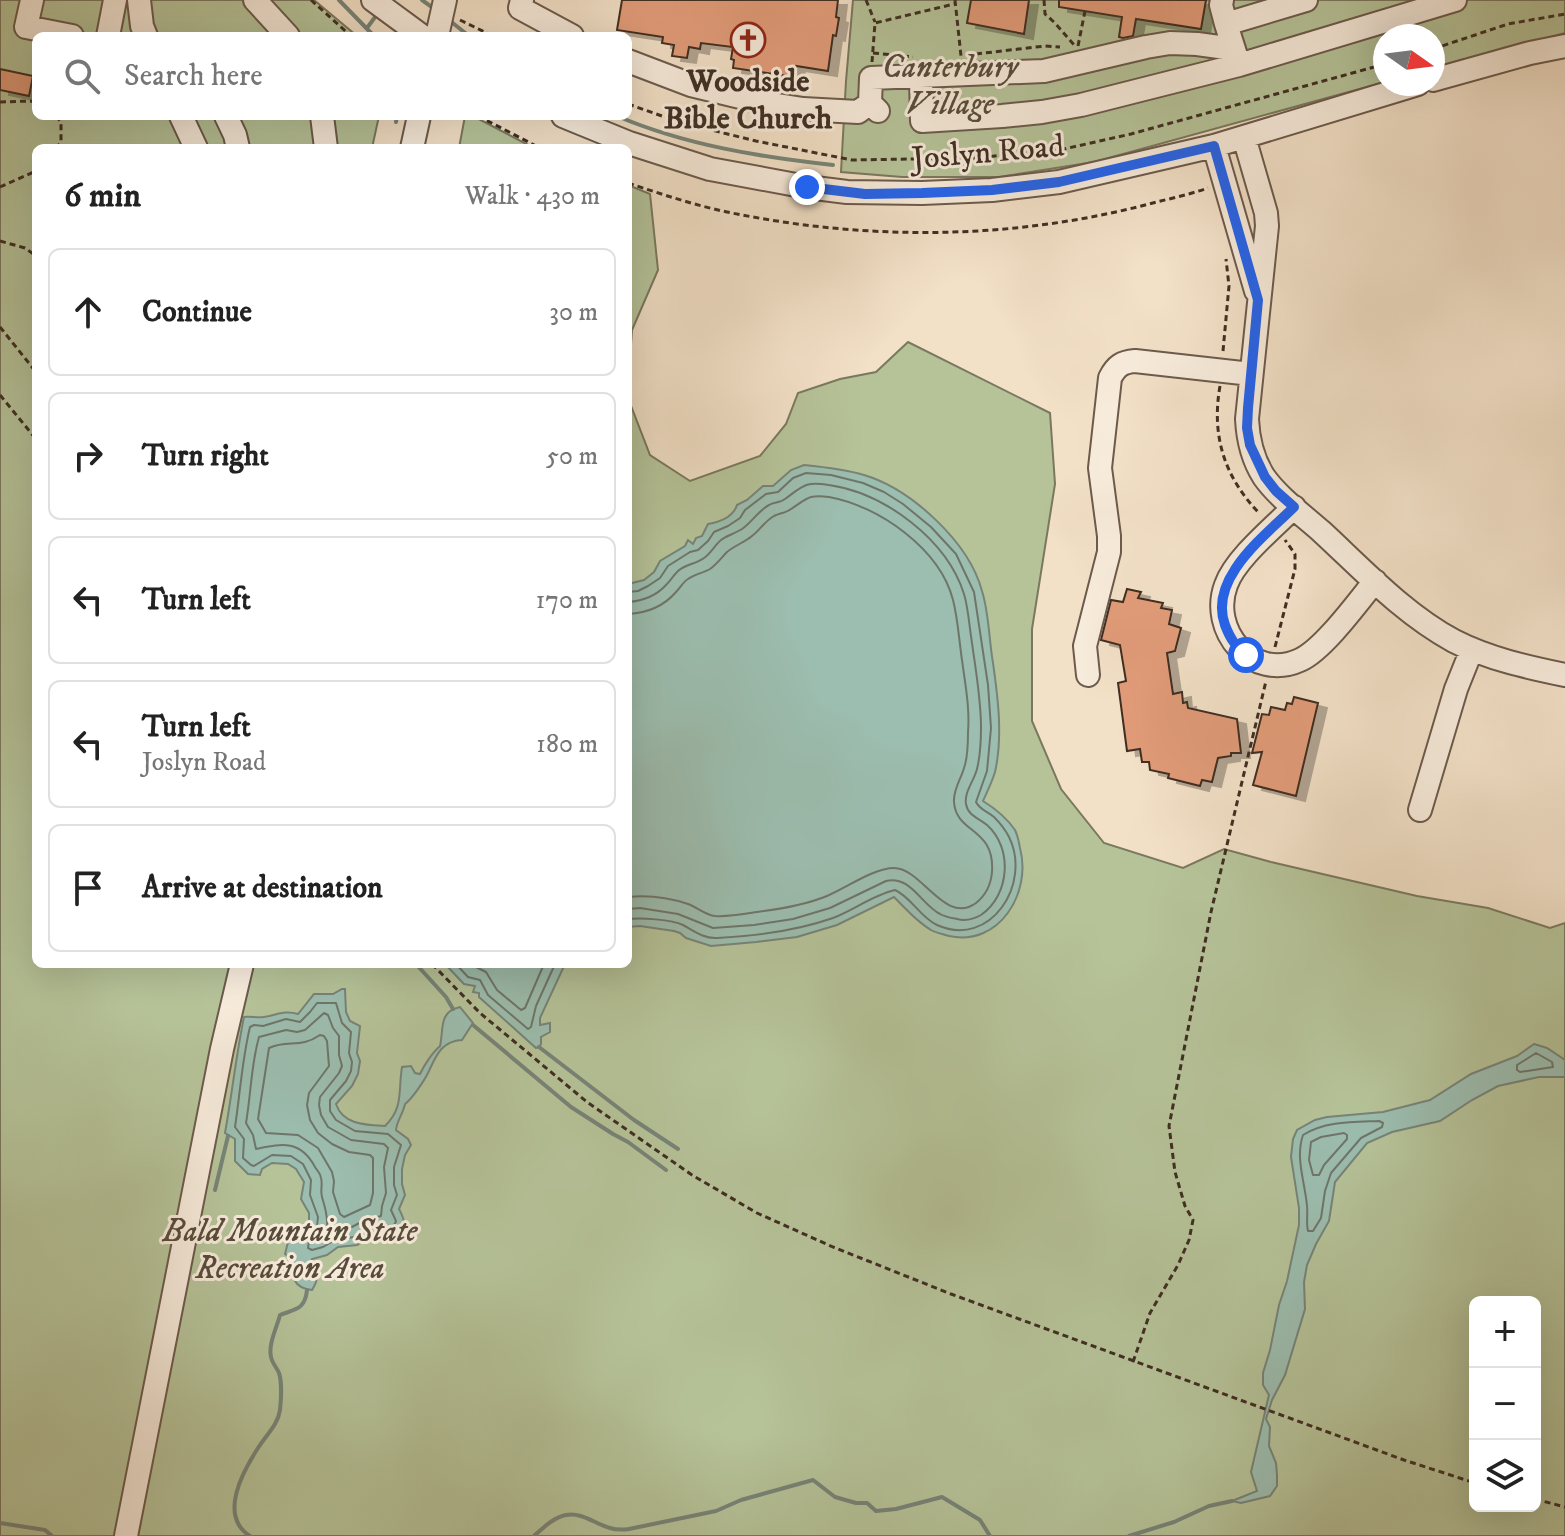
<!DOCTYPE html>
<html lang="en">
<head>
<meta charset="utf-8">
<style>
  :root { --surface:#fff; --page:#f6f6f6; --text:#222; --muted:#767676; --line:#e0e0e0 }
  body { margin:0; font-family:"IM FELL DW Pica",serif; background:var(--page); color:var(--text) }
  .controls { position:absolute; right:24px; bottom:24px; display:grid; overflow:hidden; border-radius:12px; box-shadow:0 8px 32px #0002 }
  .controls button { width:72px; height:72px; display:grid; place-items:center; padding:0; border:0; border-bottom:2px solid var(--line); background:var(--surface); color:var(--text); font:40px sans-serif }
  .compass { position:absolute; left:1373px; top:24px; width:72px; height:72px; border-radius:50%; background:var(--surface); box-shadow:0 8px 32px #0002; rotate:104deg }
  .stop { position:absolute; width:24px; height:24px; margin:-18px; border:6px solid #2563eb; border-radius:50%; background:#fff }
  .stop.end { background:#2563eb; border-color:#fff; box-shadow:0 2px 8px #0008 }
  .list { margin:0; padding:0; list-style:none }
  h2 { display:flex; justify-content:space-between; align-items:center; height:104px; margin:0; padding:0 32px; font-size:34px }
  h2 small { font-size:26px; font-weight:400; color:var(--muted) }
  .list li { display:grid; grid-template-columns:52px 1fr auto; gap:24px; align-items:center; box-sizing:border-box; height:128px; margin:0 16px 16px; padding:0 16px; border:2px solid var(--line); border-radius:12px }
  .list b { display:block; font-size:30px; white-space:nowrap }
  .list p { margin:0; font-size:26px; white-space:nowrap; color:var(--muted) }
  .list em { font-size:26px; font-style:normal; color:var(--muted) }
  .icon { flex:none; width:44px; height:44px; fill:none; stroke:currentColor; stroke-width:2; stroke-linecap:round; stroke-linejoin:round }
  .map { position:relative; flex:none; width:1565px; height:1536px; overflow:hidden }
  .search { position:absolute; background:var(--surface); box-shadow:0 8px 32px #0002; left:32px; top:32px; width:600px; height:88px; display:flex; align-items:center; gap:20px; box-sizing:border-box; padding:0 28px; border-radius:12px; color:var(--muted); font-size:30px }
  .panel { position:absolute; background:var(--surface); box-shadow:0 8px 32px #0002; left:32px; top:144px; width:600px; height:824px; border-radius:12px }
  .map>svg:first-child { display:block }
  .green { fill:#b6c399; stroke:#7a785e; stroke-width:2; fill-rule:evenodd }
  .water { fill:#9cbeb0; stroke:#778478; stroke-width:2 }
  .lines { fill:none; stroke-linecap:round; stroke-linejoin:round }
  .shore { stroke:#6e766a; stroke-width:2 }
  .stream { stroke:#778478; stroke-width:4 }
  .building { fill:#e19b78; stroke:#3f2e23; stroke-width:2; filter:url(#shadow) }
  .minor-casing { stroke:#6c5a4c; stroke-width:26 }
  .path { stroke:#3f2e23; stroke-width:3; stroke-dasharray:6 4; stroke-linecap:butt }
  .minor { stroke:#f7ebdb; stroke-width:22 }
  .route { stroke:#2563eb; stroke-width:10 }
  .labels { text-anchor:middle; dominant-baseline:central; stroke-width:6; stroke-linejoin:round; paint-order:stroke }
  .park-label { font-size:32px; font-style:italic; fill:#574c3b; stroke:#f7ebdb }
  .poi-label { font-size:32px; font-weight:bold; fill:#3f2e23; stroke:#f7ebdb }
  .street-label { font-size:32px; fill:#3f2e23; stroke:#f7ebdb }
</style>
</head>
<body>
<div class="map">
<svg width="1565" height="1536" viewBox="0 0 1565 1536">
  <defs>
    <filter id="shadow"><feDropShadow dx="9" dy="5" stdDeviation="0" flood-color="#0004"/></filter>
  </defs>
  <rect width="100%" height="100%" fill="#f2e0c7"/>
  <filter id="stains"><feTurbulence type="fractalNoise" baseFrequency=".0025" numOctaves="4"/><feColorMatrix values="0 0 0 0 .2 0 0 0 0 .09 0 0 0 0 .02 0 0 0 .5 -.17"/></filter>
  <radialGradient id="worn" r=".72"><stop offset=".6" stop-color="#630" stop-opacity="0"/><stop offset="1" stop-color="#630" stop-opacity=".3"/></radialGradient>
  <path class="green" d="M0,0H314L357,36H36V116H379L372,148H36V964H628V398L650,455L690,481L760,456L786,424L798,393L840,379L876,372L908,342L1050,413L1055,484L1032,629V721L1061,789L1104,843L1183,868L1224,849L1271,862L1417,896L1488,908L1550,928L1565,923V1536H0ZM1475,1302H1535V1506H1475Z
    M853,0H1565V33L1433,69V36H1385V82L1094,162L999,177H902L841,172L846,81Z
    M465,116H473L534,148H459Z
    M628,185L650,194L658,270L632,330L628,387Z"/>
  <path class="water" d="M804,465C824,467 844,469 864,475C911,489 969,542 982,591C989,613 989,640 993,663C998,698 1003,737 995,772C992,782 987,792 983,801C996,809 1006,817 1015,830C1018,836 1019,842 1020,848C1032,893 999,947 949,936C943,934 936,933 931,930C917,922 906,909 894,897L837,925L797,937L756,942L711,946L686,938L680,933L674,931L640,926L628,927V584L644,580L654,572L660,561L685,546L688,540L693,544L696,538L702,536L708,524C720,522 733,517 737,505L747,500L763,486H773L791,470Z
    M445,964H565L540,1018V1025L550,1023V1032L541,1037V1044L539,1047L536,1048L479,997V993L473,992L475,986L464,984Z
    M342,989H345L346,1012L350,1021L360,1026L357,1053L360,1061L358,1074L352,1086L336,1104C343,1125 366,1125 385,1126C404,1108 398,1090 402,1067L411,1066L415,1073L420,1074C424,1065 433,1052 440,1046C444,1029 438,1012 460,1007L473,1023L462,1040C441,1041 436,1056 428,1073C424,1081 412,1099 405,1104C403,1114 397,1120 396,1130L408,1139L411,1145L405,1155L402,1169V1184L405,1195L399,1209C406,1222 407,1228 394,1237L372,1236L357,1245L338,1247L327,1255L312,1259L308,1266C315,1278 321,1275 312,1290C293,1288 291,1276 292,1260L285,1254L288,1242L302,1239L304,1228L309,1222V1213L301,1199L304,1182L296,1169L288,1164L272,1163L262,1169L260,1175L248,1174L235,1161V1139L225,1133C232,1094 236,1056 244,1017C250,1016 257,1018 264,1017C277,1015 284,1010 298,1014L314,994H333Z
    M1534,1044L1547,1048L1565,1060V1077H1539L1498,1086L1472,1100L1440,1121L1392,1132L1367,1143L1335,1182L1329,1221L1316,1244L1307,1265L1304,1282L1305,1309L1285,1375L1272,1400L1266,1419L1270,1427L1269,1446L1276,1463L1277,1475V1486L1270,1496L1241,1503L1232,1501L1257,1491L1251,1472L1268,1399L1269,1395L1263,1385V1373L1270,1350L1279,1305L1287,1281L1299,1225V1208L1291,1157L1293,1139L1297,1130L1315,1120L1327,1117L1383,1112L1430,1100L1471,1074L1517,1056Z"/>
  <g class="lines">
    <path class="shore" d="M628,592L638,591L648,586L660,578L668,566L690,552L698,550L708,541L714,532L728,526L740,518L745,510L766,494L778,492L793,478L806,473L831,475L863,483L884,492L903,504L931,527L956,554L974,592L988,685L991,728L987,771L976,802C980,810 987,811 994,817C999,822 1006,831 1009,837C1032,883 991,949 937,925C920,917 911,897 895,890C873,895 854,910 833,918C796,931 756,936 717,938C704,939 694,931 683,925C671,919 641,918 628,919
      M628,602C642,601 656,596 666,585C670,581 673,576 678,571C686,564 696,564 704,558C711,553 715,545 721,540C724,537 736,533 742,529C752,522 758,511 769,505C774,502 780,503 785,499C803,486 805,481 829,485C885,493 947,540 964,594C968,607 969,623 971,636C975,666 981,697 981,727C981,740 980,757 977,769C974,781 964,792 966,804C968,816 979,818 987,825C1013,848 1010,895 981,915C974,919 965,921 957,919C952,918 945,917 940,914C921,904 910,875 886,881L830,908L793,919L754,925L713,928L678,914L640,908L628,909
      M628,614C646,613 664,606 676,592C681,587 683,582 688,579C695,574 703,573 710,569C717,564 721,558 727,552C734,546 745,542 752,536C760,530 765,521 774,516C780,513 786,513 791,509C807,499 808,494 829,497C879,506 940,549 953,600C958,619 959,640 962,660C965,683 970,708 968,732C968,743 968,757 964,768C961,779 953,790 954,802C956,834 995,827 992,872C991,884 986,895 976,903C945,926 922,868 894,868C874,868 846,888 827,896C805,905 781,909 757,912C744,914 728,917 715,916C705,915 697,907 688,904C670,898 647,895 628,897
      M456,964L468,977L480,980L488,995L528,1029L531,1027L536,1006L555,964
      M470,964L486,972L497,990L521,1010L525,1008L544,964
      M317,1003H336L342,1023L351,1032L349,1053L352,1062L351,1071L346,1081L330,1100V1111L336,1120L355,1131L388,1134L401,1145L394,1167V1185L397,1195L391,1210L396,1221L393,1228L370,1229L354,1237L335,1240L323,1247L312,1250L308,1248L310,1234L317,1226L318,1217L310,1195L311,1180L303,1164L291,1156L272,1155L254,1166L251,1165L243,1158L244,1139L235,1127C240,1094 242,1060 250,1027L254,1025L263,1026L286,1019L300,1022L310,1012Z
      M324,1013L328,1015L333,1028L339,1036V1055L342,1066L339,1073L320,1097L319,1105L321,1115L328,1127L351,1140L384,1144L388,1148L384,1167L386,1193L382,1206L381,1216L365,1220L350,1228L331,1230L327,1227C328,1215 325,1208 322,1197C320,1190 323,1184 321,1178C320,1172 318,1172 315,1167C300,1139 281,1144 256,1149L253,1135L246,1123C251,1094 251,1065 259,1037L286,1030L297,1032L305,1030Z
      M320,1035L324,1036L327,1041L329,1066L309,1093L307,1105L310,1120L318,1133L332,1144L349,1152L370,1155L373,1158V1193L370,1205L344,1217L340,1214L333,1192L334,1181L332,1172L318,1148L298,1135L266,1133L258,1119L269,1048C288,1039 300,1049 320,1035Z
      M1536,1053L1552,1062L1553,1067L1520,1072L1517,1070V1065Z
      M1379,1121L1383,1123L1382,1127L1361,1138L1331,1173L1325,1191L1321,1218L1313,1231H1308C1306,1224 1308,1215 1307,1206C1305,1182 1295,1158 1303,1135C1325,1121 1354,1122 1379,1121Z
      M1344,1133L1347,1135V1139L1324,1165L1319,1175H1313L1309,1160L1311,1142L1321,1137Z"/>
    <path class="stream" d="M339,0L374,36
      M422,0L436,10
      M449,20L469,36
      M367,28L378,13
      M617,116C685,145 760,157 833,165
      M396,122L397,116
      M416,964L446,997L453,1009
      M473,1025L571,1107L613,1134L628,1142L666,1170
      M539,1047L634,1120L678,1149
      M215,1190L228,1136
      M0,1523L45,1530L52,1536
      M250,1536C218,1516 243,1471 258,1448C266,1435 278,1425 280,1410C281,1401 282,1382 279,1373C277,1368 272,1363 271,1357C268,1344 277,1327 280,1315C295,1309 305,1310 307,1290
      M534,1536C543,1528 554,1517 566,1515C582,1512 595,1524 610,1528C616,1530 622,1530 629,1529L716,1511L741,1500L813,1480L835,1497L856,1503H867L876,1511L896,1509L942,1497L980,1520L990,1536
      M1129,1536L1174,1522L1209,1506L1232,1501"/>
  </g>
  <path class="building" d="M622,0H838L836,17L839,18L836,36L833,35L828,71L796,66L794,77L733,68L734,60L731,59L733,47L701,43L700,49L689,47L687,58L672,56L674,45L662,43L663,37L617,30Z
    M971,0H1029L1024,34L967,23Z
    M1059,0H1206L1201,29L1136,19L1133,36L1123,38L1119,37L1122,17L1059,7Z
    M0,69L33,76L29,96L0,90Z
    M1127,589L1141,592L1138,598L1163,603L1161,608L1172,610L1169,624L1181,628L1175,651L1167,653L1173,694L1182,692L1183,703L1187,702L1188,708L1237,719L1241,753H1231V756L1218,758L1212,782L1202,780L1200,786L1168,778L1169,774L1150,770L1149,762H1142L1140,749L1127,751L1118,683L1126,681L1120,645L1101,640L1111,600L1123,602Z
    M1294,697L1318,703L1296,796L1253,785L1262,752L1252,753L1262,714L1269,715L1271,707L1285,710L1287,703L1292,704Z"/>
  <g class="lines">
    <g class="minor-casing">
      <path id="minor" d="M32,0L26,27L72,36
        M139,0L142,26L146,36
        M255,0L288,36
        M373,0L422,36
        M522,0L520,8L572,36
        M1222,0L1221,5L1226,24
        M108,36L115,0
        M437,36L445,0
        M628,61L691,85L765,103L803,109L858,112L870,103L878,111
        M1238,62L1226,24L1306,0
        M921,77L922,121L1002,116L1042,112L1081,105L1239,65L1455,0
        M1433,80L1530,53L1565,46
        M870,103L871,78L1044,71L1146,47L1170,43L1197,44L1234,49
        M181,116L196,148
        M226,116L235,135L238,148
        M322,116L326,148
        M563,116L629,143L710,169L807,187L847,192L922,193L992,190L1059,182L1214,146L1418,84
        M1244,137L1266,213L1267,226L1247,419C1248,440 1253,460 1264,477C1279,498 1303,515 1322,532C1363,570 1404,614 1454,641C1489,659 1527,667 1565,675
        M1214,146L1256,291
        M412,148L419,116
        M1294,507C1274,527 1235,559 1226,585C1209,630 1252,682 1300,660C1323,650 1358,602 1375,581
        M1088,675L1085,646L1109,552V536L1100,468L1110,378C1116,366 1122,362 1135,361L1251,374
        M1420,810L1456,689L1472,649
        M126,1536L222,1049L242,964"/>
    </g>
    <path class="path" d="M311,0L351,36
      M866,0L875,22
      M955,0L961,56
      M1044,0L1045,14L1055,23L1075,46
      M460,20L493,36
      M1078,46L1085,11
      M1433,49L1508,24L1565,14
      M873,53L913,57
      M976,54L1045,46L1060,47
      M872,62L875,23L954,4
      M0,102L30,101L36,102
      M628,104L679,122L756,141L852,160L975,158L1064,149L1131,134L1385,64
      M56,116L61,122V141L57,148
      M478,116L540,148
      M628,183C661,194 694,205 727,212C867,241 1011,240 1149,204C1168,199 1188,195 1208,188
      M0,187L36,171
      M0,241L25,248L36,256
      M0,327L36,372
      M1223,351L1229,286L1226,259
      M1220,386C1211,437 1225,478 1260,514
      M0,395L36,439
      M1275,647L1295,569V554L1285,540
      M432,964L480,1013L587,1102L692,1175L757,1213L833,1247L951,1294L1404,1460L1475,1483
      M1133,1362L1150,1313L1178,1265L1189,1240L1193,1220L1185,1206L1175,1172L1169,1126L1211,912L1266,681
      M1535,1499L1565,1507"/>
    <use href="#minor" class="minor"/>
  </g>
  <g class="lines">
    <path class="route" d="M807,187L865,194L922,193L992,190L1059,182L1214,146L1258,300L1248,408L1247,428L1250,445L1265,477L1276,491L1294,507C1265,536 1208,578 1225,625C1230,638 1235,646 1246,655"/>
  </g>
  <defs>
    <g id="church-ring" transform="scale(1.8)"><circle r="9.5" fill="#f7ebdb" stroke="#8f2418" stroke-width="1.5"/><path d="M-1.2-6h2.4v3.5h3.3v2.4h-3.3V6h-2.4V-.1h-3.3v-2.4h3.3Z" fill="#8f2418"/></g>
  </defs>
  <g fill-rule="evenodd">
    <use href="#church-ring" x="748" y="40"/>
  </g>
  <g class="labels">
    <g class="park-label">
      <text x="950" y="68">Canterbury<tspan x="950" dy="37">Village</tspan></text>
      <text x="290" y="1232">Bald Mountain State<tspan x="290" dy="37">Recreation Area</tspan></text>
    </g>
    <g class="poi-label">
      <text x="748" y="82">Woodside<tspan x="748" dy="37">Bible Church</tspan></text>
    </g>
    <g class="street-label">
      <text transform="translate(988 153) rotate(-5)">Joslyn Road</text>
    </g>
  </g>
  <rect width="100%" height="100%" filter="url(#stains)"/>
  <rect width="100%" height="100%" fill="url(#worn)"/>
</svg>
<div class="controls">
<button>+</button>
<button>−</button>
<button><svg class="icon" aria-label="layers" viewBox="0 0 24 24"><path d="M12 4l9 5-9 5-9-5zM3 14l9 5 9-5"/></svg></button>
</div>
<svg class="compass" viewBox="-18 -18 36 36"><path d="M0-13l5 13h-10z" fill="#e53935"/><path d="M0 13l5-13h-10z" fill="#767676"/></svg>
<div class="stop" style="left:1246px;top:655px"></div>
<div class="stop end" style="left:807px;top:187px"></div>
<div class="search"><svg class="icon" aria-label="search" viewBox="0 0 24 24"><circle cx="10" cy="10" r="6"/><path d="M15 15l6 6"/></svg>Search here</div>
<section class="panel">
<h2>6 min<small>Walk · 430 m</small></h2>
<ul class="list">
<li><svg class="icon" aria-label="ahead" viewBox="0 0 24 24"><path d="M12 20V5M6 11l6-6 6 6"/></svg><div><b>Continue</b></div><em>30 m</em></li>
<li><svg class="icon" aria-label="right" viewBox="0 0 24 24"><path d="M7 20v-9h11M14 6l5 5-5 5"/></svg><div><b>Turn right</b></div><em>50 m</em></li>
<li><svg class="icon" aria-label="left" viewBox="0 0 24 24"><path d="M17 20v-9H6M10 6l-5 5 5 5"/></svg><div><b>Turn left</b></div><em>170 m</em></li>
<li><svg class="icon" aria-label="left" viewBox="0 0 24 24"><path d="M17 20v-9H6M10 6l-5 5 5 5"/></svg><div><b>Turn left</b><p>Joslyn Road</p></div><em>180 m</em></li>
<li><svg class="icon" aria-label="arrive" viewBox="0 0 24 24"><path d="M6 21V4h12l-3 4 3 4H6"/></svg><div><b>Arrive at destination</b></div></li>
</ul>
</section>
</div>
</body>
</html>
